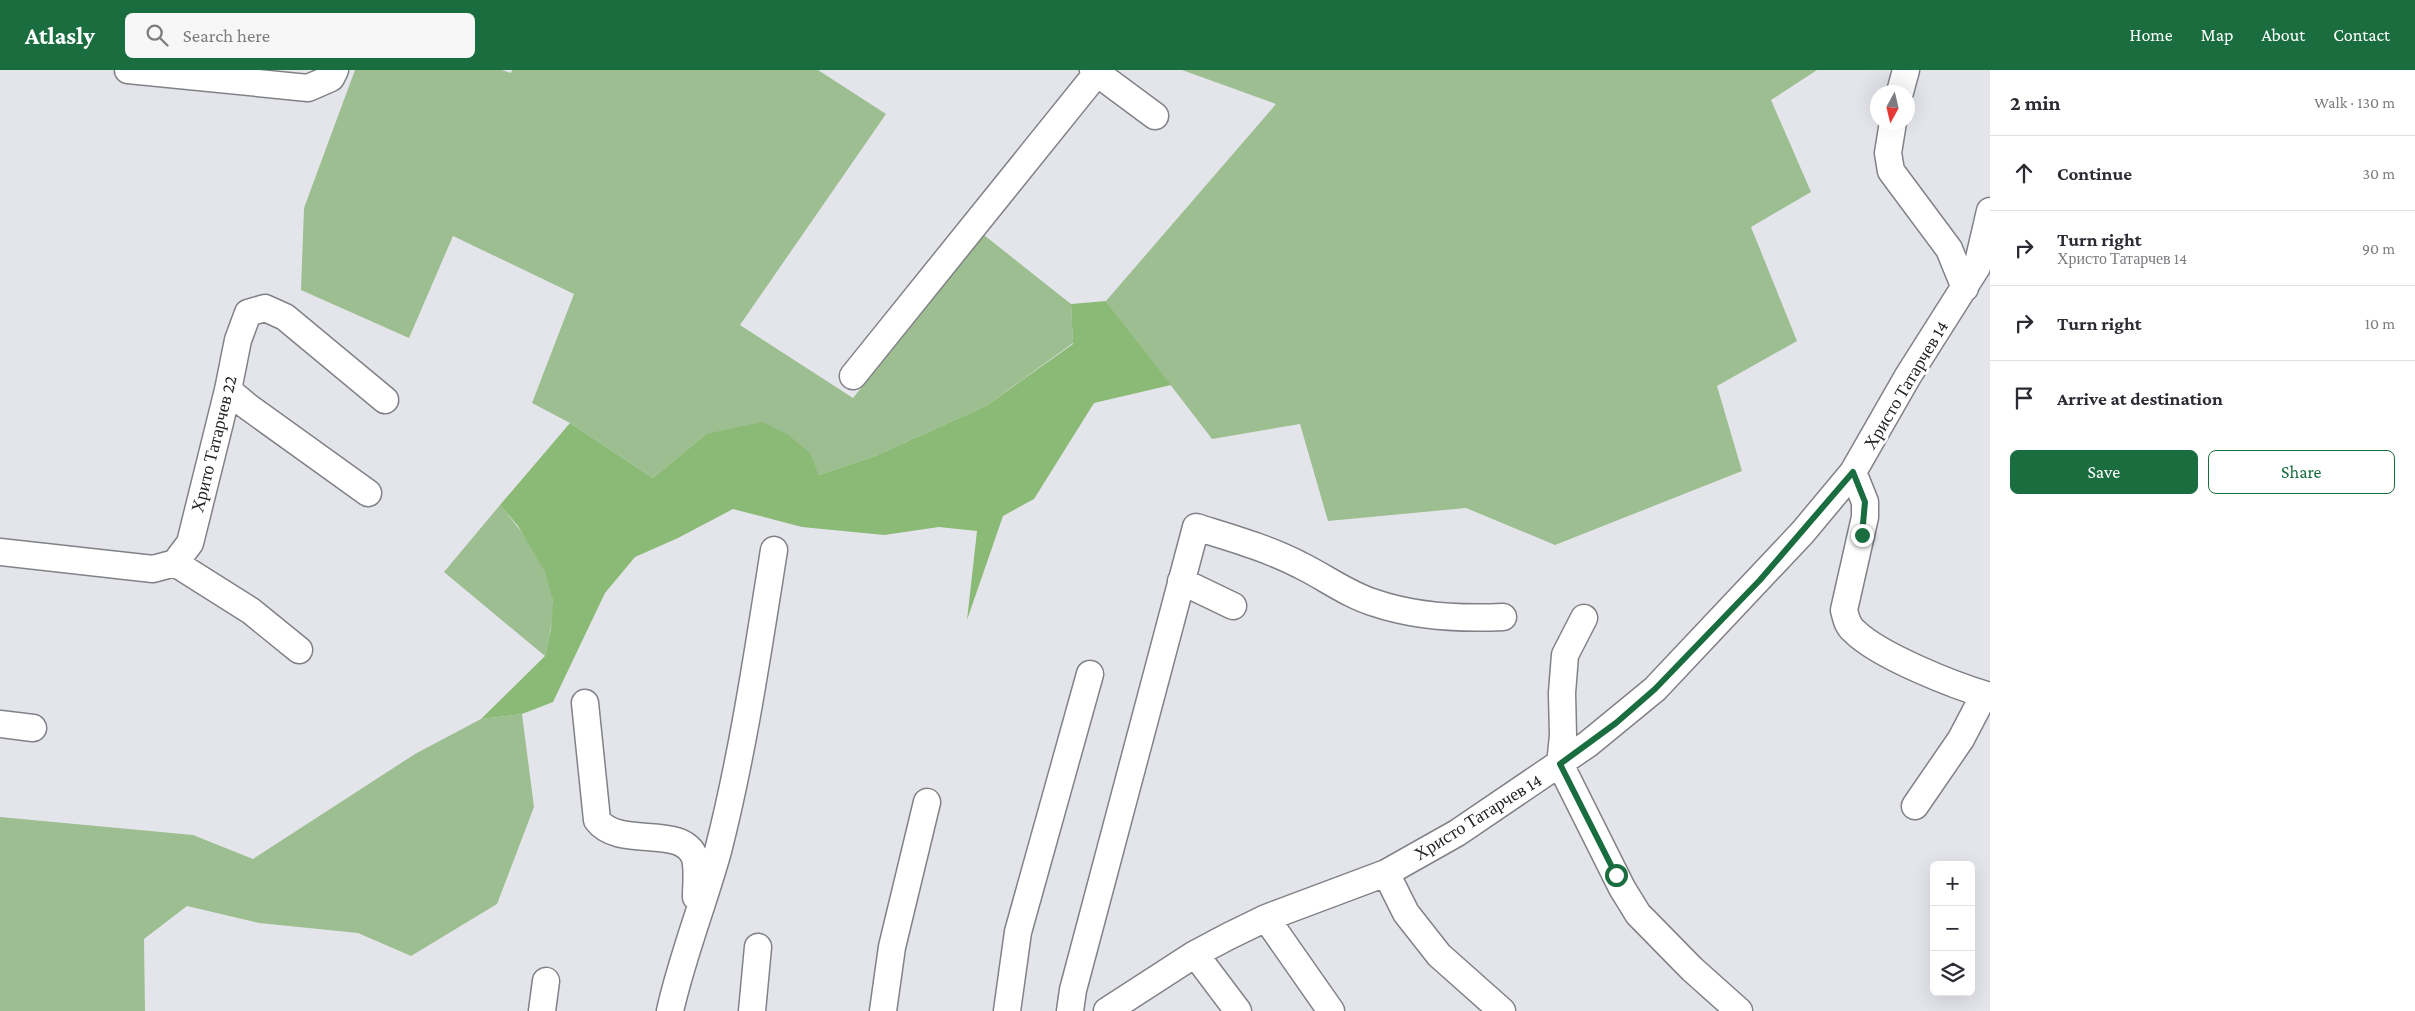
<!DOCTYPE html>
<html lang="en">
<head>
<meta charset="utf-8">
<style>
  :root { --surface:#fff; --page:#f7f7f7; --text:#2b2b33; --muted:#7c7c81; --line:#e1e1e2; --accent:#196d3f }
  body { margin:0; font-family:"Crimson Pro",serif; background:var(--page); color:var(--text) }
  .controls { position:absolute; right:15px; bottom:15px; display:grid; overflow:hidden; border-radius:8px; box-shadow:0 5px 20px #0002 }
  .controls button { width:45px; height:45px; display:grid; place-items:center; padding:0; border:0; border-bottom:1px solid var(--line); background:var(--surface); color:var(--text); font:25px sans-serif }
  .compass { position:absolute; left:1870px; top:15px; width:45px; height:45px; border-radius:50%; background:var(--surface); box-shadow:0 5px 20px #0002; rotate:188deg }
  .stop { position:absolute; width:15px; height:15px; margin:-11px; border:4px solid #196d3f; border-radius:50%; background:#fff }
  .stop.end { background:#196d3f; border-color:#fff; box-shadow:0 1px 5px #0008 }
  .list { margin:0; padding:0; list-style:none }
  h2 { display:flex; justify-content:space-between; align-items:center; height:65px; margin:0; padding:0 20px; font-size:21px }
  h2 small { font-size:16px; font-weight:400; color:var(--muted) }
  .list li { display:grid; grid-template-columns:32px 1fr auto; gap:15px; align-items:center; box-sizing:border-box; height:75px; padding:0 20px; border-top:1px solid var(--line) }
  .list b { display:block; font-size:19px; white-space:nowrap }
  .list p { margin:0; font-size:16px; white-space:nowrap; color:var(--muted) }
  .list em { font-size:16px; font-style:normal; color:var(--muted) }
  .actions { display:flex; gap:10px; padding:15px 20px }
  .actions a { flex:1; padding:11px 0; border:1px solid var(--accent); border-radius:8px; text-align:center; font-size:18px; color:var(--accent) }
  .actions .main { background:var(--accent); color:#fff }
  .icon { flex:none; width:28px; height:28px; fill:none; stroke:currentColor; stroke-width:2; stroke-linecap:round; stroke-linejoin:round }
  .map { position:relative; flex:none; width:1990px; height:941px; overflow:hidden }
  header { display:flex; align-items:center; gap:30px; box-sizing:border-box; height:70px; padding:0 25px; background:var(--accent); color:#fff }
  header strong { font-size:24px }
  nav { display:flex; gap:28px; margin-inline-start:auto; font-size:18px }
  .search { width:350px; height:45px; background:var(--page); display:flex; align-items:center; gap:12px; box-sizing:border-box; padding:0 18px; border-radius:8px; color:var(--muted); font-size:19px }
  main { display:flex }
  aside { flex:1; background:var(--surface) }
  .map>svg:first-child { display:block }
  .green { fill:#9dbe90 }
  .forest { fill:#8bb976 }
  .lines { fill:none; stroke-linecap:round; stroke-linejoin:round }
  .minor-casing { stroke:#818288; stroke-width:29 }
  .minor { stroke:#fff; stroke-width:26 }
  .route { stroke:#196d3f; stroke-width:6 }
  .labels { text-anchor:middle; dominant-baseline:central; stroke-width:5; stroke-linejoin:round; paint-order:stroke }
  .street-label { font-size:18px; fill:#212224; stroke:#fff }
</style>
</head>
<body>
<header>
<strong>Atlasly</strong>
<div class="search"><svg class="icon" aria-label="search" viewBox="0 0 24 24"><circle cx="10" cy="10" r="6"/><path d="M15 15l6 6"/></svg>Search here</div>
<nav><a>Home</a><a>Map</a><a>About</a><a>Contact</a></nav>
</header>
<main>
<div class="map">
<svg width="1990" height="941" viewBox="0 0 1990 941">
  <rect width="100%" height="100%" fill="#e4e5eb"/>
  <path class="green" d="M355,0H502L511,3L512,0H818L886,44L740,255L853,328L984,165L1071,234L1073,273L986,336L875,386L819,405L809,383L789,365L706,364L653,408L570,353L532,333L574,224L453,166L409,268L301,220L304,138Z
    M1182,0H1817L1771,30L1811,122L1751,157L1797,271L1717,316L1742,401L1555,475L1466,438L1328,451L1300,354L1212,369L1106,231L1276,34Z
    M500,435C521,460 552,499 553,533C553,551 549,569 545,586L444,502Z
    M522,644L534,737L497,834L411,886L358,863L259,853L187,836L144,869L145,941H0V747L193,765L253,789L415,684L481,649Z"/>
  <path class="forest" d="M1106,231L1171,315L1094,333L1034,429L1003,446L967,550L977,461L939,457L884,465L802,457L733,439L678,468L635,487L605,523L553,632L522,644L481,649L545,586L551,559L553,531L545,502L518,456L500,435L570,353L653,408L706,364L762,352L789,365L810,383L819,405L875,386L986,336L1073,274L1071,234Z"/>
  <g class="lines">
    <g class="minor-casing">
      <path id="minor" d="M128,0L308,18L331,8L335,0
        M1093,0L1155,46
        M1900,22L1906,0
        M1893,52L1888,83L1891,101L1949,179L1965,218
        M853,306L1097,3
        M228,320L247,336L368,423
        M1853,402L1865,432V447L1844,540C1846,548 1847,555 1854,561C1879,586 1955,616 1990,626
        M0,482L153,499L175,493L190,473L228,320L238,270L248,243L265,238L285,247L385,330
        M175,493L251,541L299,580
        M1181,511L1233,536
        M1584,548L1565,585L1562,623L1563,666L1560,694L1622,818L1638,844L1692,899L1739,941
        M585,633L597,750C619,780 683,753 695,788C698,800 696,815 696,827
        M0,654L33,658
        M1915,736L1961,669L1984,625
        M1386,803L1406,843L1439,885L1502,941
        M1266,848L1331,941
        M1195,884L1238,941
        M542,941L546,911
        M670,941C682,887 703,835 718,781C743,683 758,581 774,480
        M752,941L758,877
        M883,941L892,877L927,732
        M1007,941L1018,862L1090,604
        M1070,941L1073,920L1196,457C1231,468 1267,478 1300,495C1325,507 1348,525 1375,533C1416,547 1460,549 1503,547
        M1107,941L1195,884L1229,866L1266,848L1386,803L1457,763L1588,674L1655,619L1803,462L1853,402L1908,306L1977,197L1990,141"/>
    </g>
    <use href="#minor" class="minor"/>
  </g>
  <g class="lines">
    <path class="route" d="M1616,805L1560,694L1616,653L1655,619L1760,510L1853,402L1865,432L1862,465"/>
  </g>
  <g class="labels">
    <g class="street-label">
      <text transform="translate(1906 315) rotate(-59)">Христо Татарчев 14</text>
      <text transform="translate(214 374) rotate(-76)">Хрито Татарчев 22</text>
      <text transform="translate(1478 747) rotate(-32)">Христо Татарчев 14</text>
    </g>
  </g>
</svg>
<div class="controls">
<button>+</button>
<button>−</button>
<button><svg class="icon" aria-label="layers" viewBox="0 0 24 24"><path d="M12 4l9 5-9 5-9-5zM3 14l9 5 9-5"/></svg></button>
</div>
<svg class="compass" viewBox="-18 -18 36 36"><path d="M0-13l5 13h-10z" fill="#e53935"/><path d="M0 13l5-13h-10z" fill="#7c7c81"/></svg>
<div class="stop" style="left:1616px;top:805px"></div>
<div class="stop end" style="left:1862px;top:465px"></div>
</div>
<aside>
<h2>2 min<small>Walk · 130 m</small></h2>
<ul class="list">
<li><svg class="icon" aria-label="ahead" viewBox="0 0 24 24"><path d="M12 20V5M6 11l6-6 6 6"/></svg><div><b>Continue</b></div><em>30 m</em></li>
<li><svg class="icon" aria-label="right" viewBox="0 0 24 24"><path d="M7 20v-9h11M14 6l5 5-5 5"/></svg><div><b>Turn right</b><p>Христо Татарчев 14</p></div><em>90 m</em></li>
<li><svg class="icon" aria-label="right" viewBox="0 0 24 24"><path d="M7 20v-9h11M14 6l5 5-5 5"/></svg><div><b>Turn right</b></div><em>10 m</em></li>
<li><svg class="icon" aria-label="arrive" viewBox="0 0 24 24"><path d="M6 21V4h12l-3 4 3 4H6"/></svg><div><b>Arrive at destination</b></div></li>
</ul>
<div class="actions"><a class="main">Save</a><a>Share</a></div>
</aside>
</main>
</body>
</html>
